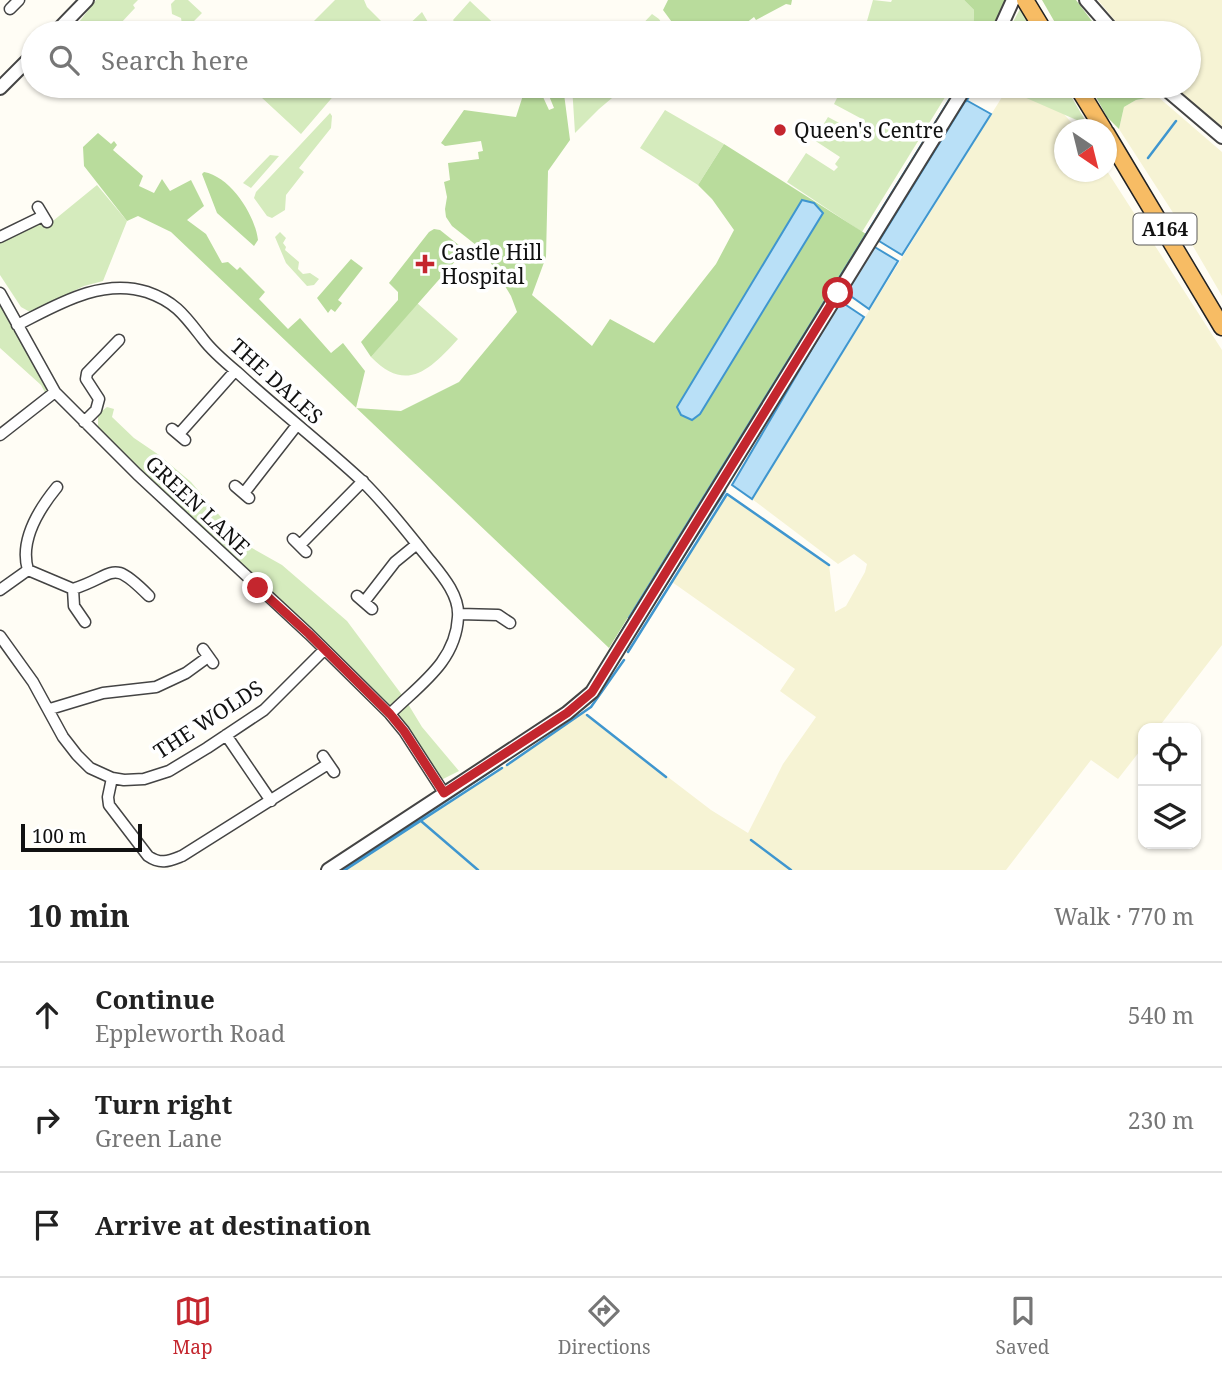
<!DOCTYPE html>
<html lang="en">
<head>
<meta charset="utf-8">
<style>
  :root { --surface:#fff; --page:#f6f6f6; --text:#222; --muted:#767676; --line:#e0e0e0; --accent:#c4262e }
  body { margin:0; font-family:"Noto Serif",serif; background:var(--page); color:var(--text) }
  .controls { position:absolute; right:21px; bottom:21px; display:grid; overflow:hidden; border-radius:14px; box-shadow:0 2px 5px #0004 }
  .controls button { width:63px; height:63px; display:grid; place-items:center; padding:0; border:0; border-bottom:2px solid var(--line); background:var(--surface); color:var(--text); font:35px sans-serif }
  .compass { position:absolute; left:1054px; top:119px; width:63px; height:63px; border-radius:50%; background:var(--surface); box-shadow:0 2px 5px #0004; rotate:145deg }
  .scale { position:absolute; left:21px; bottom:18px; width:121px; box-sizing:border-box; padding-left:7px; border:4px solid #111; border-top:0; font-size:19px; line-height:24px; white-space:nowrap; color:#111; -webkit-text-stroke:5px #fff; paint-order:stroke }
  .stop { position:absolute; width:21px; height:21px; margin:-16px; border:5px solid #c4262e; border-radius:50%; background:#fff }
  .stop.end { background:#c4262e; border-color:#fff; box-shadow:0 2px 7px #0008 }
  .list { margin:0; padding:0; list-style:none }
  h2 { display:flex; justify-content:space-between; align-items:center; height:91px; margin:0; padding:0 28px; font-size:30px }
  h2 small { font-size:23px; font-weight:400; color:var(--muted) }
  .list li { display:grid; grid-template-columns:46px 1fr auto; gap:21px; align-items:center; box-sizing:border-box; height:105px; padding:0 28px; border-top:2px solid var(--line) }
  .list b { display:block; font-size:26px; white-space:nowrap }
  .list p { margin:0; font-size:23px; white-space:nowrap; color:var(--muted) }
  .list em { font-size:23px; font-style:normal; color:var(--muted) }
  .icon { flex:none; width:38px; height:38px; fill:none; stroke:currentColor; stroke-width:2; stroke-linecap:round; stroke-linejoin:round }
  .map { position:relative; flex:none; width:1222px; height:870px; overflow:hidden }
  .search { position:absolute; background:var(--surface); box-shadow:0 2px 5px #0004; left:21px; right:21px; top:21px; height:77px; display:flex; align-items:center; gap:18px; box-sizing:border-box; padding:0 24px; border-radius:38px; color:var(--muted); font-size:26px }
  .sheet { height:406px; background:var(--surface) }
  nav { display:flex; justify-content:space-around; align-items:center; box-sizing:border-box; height:98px; border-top:2px solid var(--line); background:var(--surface); font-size:19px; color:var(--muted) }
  nav a { display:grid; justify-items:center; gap:4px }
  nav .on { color:var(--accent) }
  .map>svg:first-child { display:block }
  .farmland { fill:#f6f3d4 }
  .green { fill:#d5ebbd }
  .forest { fill:#b9dc9c }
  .water { fill:#b9e0f7; stroke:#3f96cf; stroke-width:2 }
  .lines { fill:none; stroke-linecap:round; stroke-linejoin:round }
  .stream { stroke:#3f96cf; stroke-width:2.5 }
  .minor-casing { stroke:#444; stroke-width:13 }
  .tertiary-casing { stroke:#444; stroke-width:16 }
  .trunk-casing { stroke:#222; stroke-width:19 }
  .minor { stroke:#fff; stroke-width:10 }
  .tertiary { stroke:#fff; stroke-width:12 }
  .trunk { stroke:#f7bc64; stroke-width:16 }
  .route { stroke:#c4262e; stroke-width:9 }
  .poi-dot { fill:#c4262e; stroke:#fff; stroke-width:2.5 }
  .labels { text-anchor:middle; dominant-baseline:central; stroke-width:7; stroke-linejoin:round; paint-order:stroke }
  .shield { fill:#fff; stroke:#585858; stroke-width:2 }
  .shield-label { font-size:19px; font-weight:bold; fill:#111 }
  .poi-label { font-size:21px; fill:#111; stroke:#fff; text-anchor:start }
  .street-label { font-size:21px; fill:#111; stroke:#fff }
</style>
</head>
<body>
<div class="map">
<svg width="1222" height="870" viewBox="0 0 1222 870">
  <rect width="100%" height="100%" fill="#fffdf5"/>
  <path class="farmland" d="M1098,0H1222V129L1172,86H1189V33H1125Z
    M1007,89L1063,113L1077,129L1064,130V172L1107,171L1222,350V645L1158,728H1143V747L1118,779L1091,760L1006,870H345L507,765L583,712L711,810L748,833L783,764L816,717L780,691L795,669L672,582L727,494L829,565L835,612L846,606L865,572L867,564L854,554L838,564L752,499Z
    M1157,96L1222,152V296L1179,222L1119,129L1124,107L1136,100Z"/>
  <path class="green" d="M96,0H138L133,5L135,8L120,24L116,21L105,33H80L76,26Z
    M175,0H188L202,13L188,27L182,24L181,18L172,14L171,4Z
    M335,0H364L367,7L390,30L387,33H302Z
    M873,0L891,2L892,0H964L974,10L973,33H882L865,28Z
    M470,1L504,33H463L453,20Z
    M1020,9L1035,33H1007Z
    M422,12L432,29L429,33H400Z
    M652,14L659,19L668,33L635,32Z
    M249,86H342L301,134Z
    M572,86H651L645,98L625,87L599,109L575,133Z
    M843,86H865L875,90L877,86H952L862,232L787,182L806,153L834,171L838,167L835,164L840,157L814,140L828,117L858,133L862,119L834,104Z
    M999,86H1065L1088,125Z
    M665,110L724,144L698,185L640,148Z
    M330,113L332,116L331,128L299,168L304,172L286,195L285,210L272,218L267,216L254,198L256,192Z
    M270,155L279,156L251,188L243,183Z
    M97,185L127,221L103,281L84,286L30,312L21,307L0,275V243L38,222L48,225Z
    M280,232L286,238L283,243L286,247L285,250L299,262L298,269L303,274L310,273L319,279L314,285L307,286L286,263L275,237Z
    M0,293L55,392L48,398L41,385L0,348Z
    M417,303L458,339C429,371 406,393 371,357Z
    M107,407L114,409L112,417L134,438L159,455L191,482L243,543L282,565L347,621L405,699L422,727L459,771L437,782L404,731L98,436V414Z"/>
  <path class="forest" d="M668,0H792L791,5L786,4L756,20L754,17L746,23L680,33L663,10Z
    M964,0H1005L1002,14L990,33H973L974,10Z
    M1042,0H1076L1101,33H1061Z
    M526,86H538L549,110L554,108L545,86H563L570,140L548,171L546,257L532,295L592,346L610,319L654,343L716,264L734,230L712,199L698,185L724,144L866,234L609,648L171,232L138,216L127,221L84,166L83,147L98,133L111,144L114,141L117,145L113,150L143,176L139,186L154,193L162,179L170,191L191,180L204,206L187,220L206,234L222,263L228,262L237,270L240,267L265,292L259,299L288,329L300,318L331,353L343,343L365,371L356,408L401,411L459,382L517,312L511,296L489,260L476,245L452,226L446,217L445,209L447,197L444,182L450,180L448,163L479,159L478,152L483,151L481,141L445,146L441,143L464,110L516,117Z
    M1090,86H1147L1157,96L1136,100L1124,107L1119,129L1107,117Z
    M204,172C231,177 255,215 258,240L254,246L217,213L202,174Z
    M434,229L440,230L465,250L371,357L361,342L398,300V292L389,283L429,232Z
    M351,259L363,268L338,300L342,303L335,312L331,309L328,313L317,298Z"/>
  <path class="water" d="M966,100L991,114L902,255L879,241Z
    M802,200L814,203L823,213L700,414L692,420L681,415L677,407Z
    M873,246L898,261L869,309L845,292Z
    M840,301L864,317L752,499L732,485Z"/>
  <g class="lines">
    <path class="stream" d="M966,101L976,86
      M1148,158L1176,121
      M629,618L958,86
      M617,639L630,618
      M624,651L725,491
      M628,652L727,494L829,565
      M587,715L666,777
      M572,717L583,707
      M504,762L552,730
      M507,765L591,707L624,660
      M421,821L478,870
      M751,840L791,870
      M342,870L499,766
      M345,870L502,768"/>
    <g class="minor-casing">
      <path id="minor" d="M10,9L19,0
        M38,207L47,222
        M0,237L43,216
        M0,293L55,392L137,474L309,634L390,714L404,731L444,793
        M17,325C55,306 101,277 147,292C176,302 185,316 203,339C212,351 225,362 237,372C277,409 321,443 361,480C384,502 404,528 424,553C438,571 460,593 458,617C456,662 419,685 390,714
        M84,422L96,410L99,399L86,379L87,373L119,340
        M172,429L185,440
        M179,434L235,371
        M0,435L55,392
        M235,486L249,498
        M244,493L297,425
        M293,539L306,552
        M300,545L363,481
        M28,570L73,589C117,575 110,557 149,596
        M73,589L74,606L85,622
        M0,590L28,570C19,540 39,509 57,487
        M357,596L372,609
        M364,602L395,562L417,544
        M459,614L498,615L510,623
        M0,636L33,682L63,737L77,755L90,768L112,778L124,780L144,779L169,771L207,748L264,710L324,650
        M203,649L213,663
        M50,709L103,693L156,687L186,673L208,657
        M226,735L271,801
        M323,756L334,772
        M112,778L108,797L109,805L148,856C161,865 169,861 182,856L328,764"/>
    </g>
    <g class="tertiary-casing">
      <path id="tertiary" d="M1086,0L1115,33
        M55,33L87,0
        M998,33L1013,0
        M1162,86L1222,137
        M0,88L33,55
        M328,870L567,713L592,692L966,86"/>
    </g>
    <g class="trunk-casing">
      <path id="trunk" d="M1025,0L1045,33
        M1077,86L1104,130
        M1106,133L1222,327"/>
    </g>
    <use href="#minor" class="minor"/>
    <use href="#tertiary" class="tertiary"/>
    <use href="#trunk" class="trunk"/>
  </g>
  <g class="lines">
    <path class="route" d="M258,588L309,634L390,714L404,731L444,793L567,713L592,692L838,293"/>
  </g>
  <g class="poi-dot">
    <circle cx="780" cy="130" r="7"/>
    <path d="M421.5 253.5h7v7h7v7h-7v7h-7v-7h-7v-7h7z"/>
  </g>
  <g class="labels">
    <rect class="shield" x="1133.5" y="213.5" width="63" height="31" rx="5"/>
    <g class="shield-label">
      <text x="1165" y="229">A164</text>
    </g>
    <g class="poi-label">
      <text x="794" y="130">Queen's Centre</text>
      <text x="441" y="252">Castle Hill<tspan x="441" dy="24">Hospital</tspan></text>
    </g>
    <g class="street-label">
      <text transform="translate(277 381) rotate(42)">THE DALES</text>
      <text transform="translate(198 505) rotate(43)">GREEN LANE</text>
      <text transform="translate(208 719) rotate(-33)">THE WOLDS</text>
    </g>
  </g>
</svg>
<div class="controls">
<button><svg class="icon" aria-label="locate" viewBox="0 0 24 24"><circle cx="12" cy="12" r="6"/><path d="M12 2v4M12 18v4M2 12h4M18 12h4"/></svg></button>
<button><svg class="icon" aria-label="layers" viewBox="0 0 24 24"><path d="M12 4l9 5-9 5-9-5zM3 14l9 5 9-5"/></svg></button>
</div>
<svg class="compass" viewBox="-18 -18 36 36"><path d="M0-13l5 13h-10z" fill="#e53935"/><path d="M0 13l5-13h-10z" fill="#767676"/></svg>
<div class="scale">100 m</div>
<div class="stop" style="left:838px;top:293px"></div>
<div class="stop end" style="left:258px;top:588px"></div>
<div class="search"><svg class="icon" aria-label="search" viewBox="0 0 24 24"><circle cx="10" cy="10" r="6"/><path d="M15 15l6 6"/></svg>Search here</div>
</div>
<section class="sheet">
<h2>10 min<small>Walk · 770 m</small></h2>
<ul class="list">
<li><svg class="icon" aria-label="ahead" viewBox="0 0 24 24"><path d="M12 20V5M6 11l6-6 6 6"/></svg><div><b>Continue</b><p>Eppleworth Road</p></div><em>540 m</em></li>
<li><svg class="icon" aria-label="right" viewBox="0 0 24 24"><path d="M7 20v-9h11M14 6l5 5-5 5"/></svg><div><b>Turn right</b><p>Green Lane</p></div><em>230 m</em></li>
<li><svg class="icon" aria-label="arrive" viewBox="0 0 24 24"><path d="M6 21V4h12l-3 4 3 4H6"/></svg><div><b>Arrive at destination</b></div></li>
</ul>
</section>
<nav>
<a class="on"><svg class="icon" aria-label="map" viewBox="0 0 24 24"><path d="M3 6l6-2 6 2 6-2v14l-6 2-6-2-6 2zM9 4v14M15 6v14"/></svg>Map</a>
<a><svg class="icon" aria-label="directions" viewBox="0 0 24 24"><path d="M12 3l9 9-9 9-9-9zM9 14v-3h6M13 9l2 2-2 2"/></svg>Directions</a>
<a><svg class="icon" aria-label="saved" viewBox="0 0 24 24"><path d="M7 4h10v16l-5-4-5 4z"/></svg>Saved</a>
</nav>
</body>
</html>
